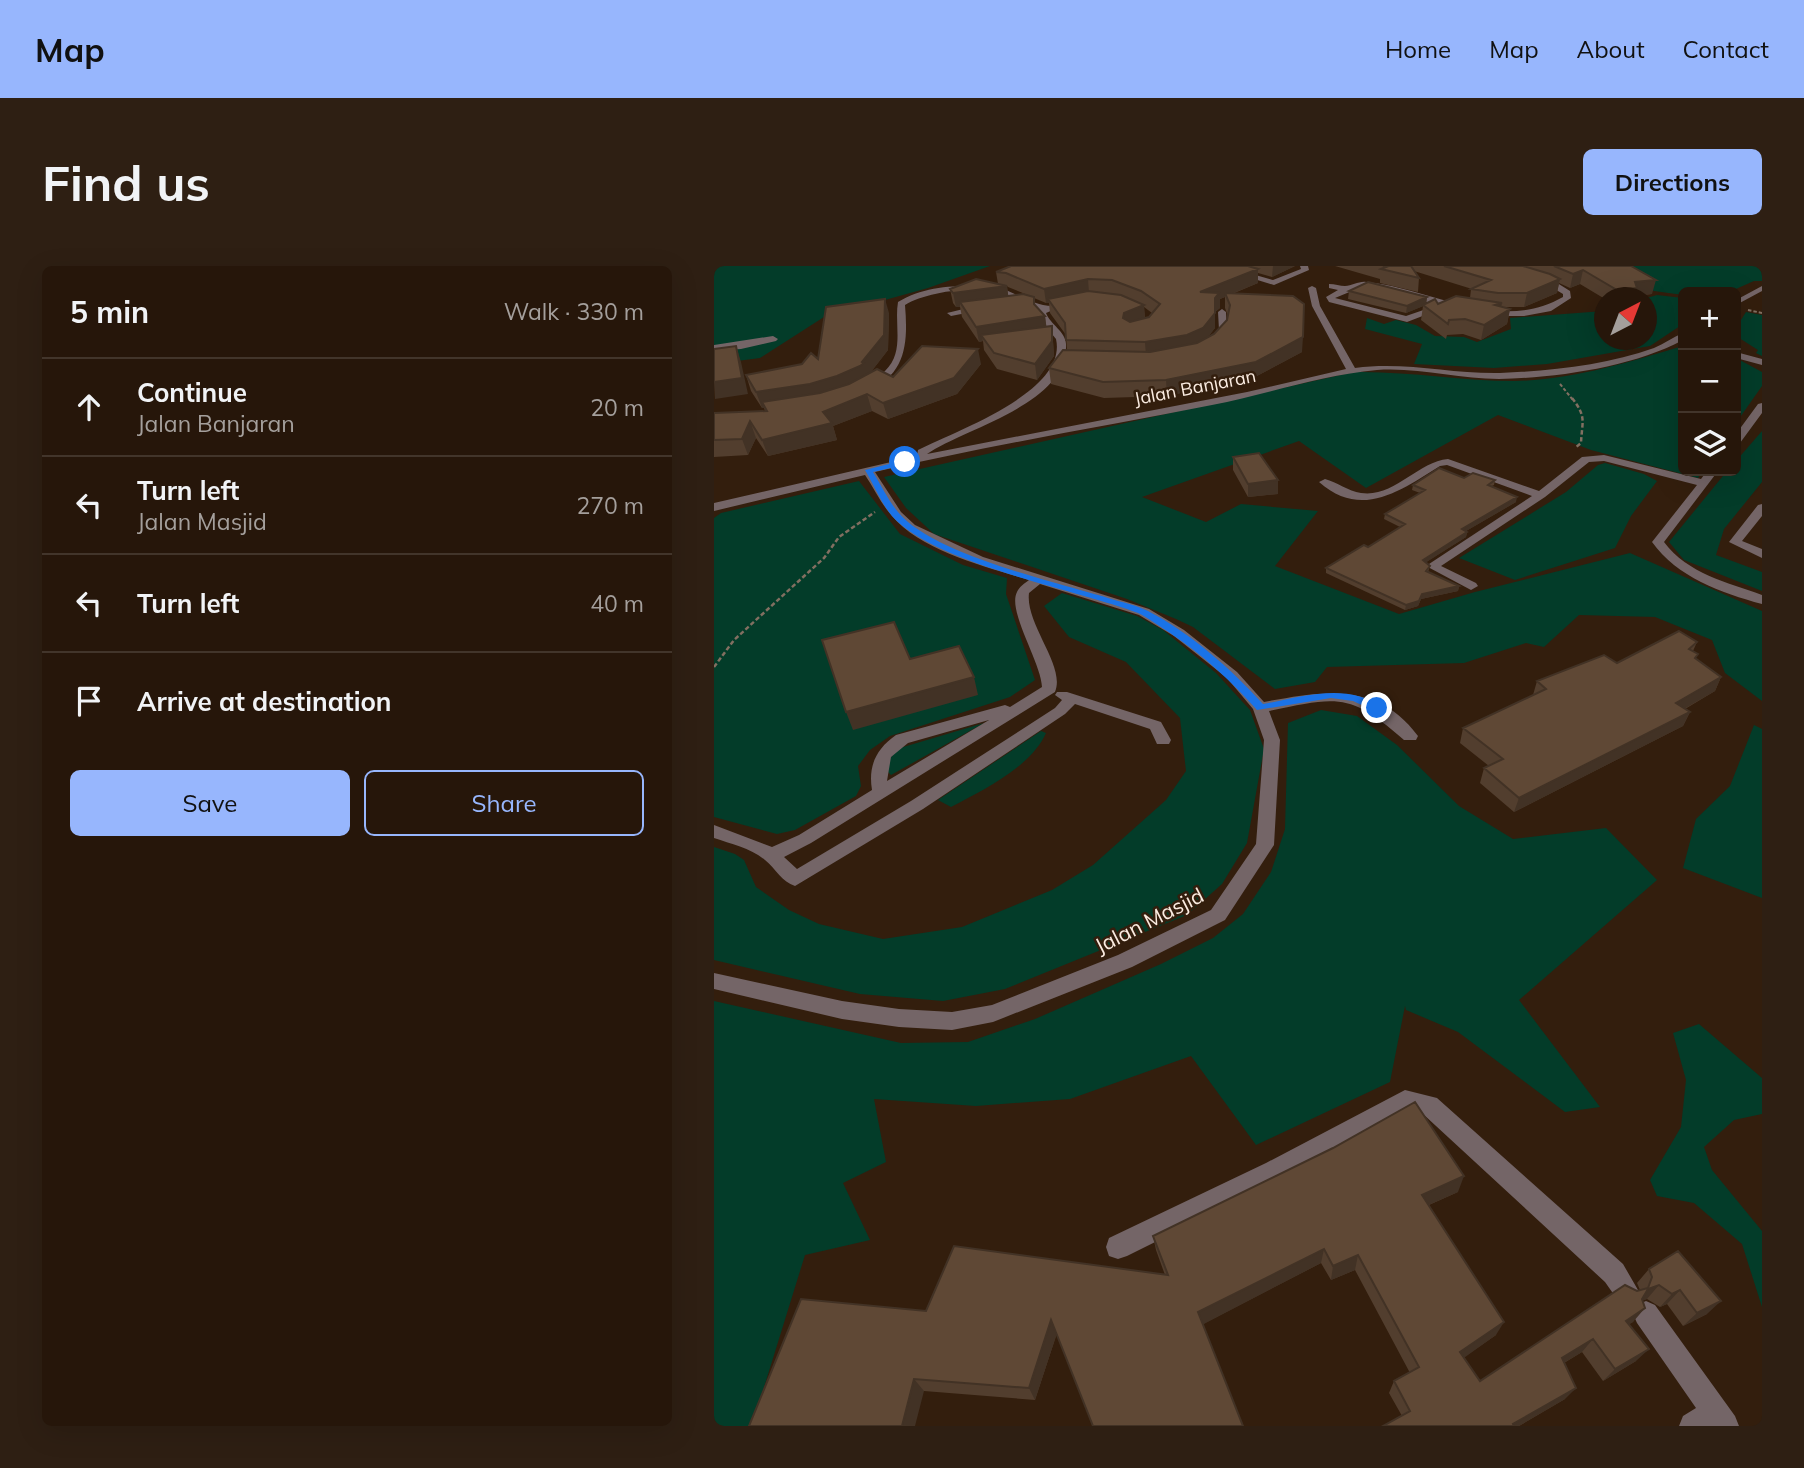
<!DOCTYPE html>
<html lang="en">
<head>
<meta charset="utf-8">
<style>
  :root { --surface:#26160a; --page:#2e1f13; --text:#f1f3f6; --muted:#a49f9c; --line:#42352b; --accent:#97b6fd }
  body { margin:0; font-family:Mulish,sans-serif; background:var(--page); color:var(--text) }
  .controls { position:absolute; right:21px; top:21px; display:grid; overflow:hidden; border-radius:10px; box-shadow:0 7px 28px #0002 }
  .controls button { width:63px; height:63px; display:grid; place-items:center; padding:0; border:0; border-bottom:2px solid var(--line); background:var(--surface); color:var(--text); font:35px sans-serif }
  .compass { position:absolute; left:880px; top:21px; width:63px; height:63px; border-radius:50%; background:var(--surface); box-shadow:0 7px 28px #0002; rotate:42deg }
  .stop { position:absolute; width:21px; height:21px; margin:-16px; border:5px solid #1a73e8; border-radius:50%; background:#fff }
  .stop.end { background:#1a73e8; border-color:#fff; box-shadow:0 2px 7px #0008 }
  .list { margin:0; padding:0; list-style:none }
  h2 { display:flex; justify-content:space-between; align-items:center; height:91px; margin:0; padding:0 28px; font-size:30px }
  h2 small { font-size:23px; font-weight:400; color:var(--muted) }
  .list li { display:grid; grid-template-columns:46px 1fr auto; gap:21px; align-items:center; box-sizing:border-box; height:98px; padding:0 28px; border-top:2px solid var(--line) }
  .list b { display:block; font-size:26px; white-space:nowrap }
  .list p { margin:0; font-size:23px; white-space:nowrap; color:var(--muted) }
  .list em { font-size:23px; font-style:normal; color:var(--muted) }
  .actions { display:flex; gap:14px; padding:21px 28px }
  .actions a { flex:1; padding:16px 0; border:2px solid var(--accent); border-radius:10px; text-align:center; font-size:24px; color:var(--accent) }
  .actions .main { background:var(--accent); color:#111 }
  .icon { flex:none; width:38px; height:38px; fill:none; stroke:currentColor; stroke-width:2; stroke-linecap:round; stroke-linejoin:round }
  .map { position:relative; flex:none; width:1048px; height:1160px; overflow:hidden; border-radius:10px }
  header { display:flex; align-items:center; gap:42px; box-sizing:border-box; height:98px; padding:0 35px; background:var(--accent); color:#111 }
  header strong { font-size:33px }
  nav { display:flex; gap:38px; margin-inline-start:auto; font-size:24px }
  .intro { display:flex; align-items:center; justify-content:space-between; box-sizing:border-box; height:168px; padding:0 42px }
  h1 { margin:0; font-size:49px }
  .button { padding:18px 32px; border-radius:10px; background:var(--accent); color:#111; font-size:24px; font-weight:700 }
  main { display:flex; gap:42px; padding:0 42px }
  aside { flex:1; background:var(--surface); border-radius:10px; box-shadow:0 7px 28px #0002 }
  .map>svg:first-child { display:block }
  .green { fill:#033c29 }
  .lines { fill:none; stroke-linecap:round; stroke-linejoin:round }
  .path-far1 { stroke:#826f61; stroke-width:2; stroke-dasharray:3.5 2; stroke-linecap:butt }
  .path { stroke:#826f61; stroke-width:2.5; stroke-dasharray:4.5 2.5; stroke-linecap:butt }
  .minor { fill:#746567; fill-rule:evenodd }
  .wall { fill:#523e2e; fill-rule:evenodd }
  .shaded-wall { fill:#423225 }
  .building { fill:#5f4835; stroke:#423225; stroke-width:2 }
  .route { fill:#1a73e8 }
  .labels { text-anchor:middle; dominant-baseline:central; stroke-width:5; stroke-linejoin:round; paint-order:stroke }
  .far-street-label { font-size:18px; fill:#fbece1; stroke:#331e0d }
  .street-label { font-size:21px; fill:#fbece1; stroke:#331e0d }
</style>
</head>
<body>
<header>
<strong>Map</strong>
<nav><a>Home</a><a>Map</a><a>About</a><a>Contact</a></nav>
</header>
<div class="intro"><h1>Find us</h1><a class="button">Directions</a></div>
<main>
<aside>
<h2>5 min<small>Walk · 330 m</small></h2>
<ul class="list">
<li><svg class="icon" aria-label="ahead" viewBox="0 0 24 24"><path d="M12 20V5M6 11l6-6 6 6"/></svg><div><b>Continue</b><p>Jalan Banjaran</p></div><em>20 m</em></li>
<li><svg class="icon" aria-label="left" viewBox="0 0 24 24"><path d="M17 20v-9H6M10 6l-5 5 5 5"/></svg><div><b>Turn left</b><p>Jalan Masjid</p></div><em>270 m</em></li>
<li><svg class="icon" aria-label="left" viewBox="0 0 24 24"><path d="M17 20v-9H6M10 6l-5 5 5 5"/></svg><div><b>Turn left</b></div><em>40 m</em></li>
<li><svg class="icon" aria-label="arrive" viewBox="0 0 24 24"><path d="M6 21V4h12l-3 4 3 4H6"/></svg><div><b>Arrive at destination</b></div></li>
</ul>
<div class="actions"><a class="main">Save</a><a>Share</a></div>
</aside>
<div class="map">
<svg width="1048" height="1160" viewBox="0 0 1048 1160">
  <rect width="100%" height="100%" fill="#331e0d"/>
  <path class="green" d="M0,0H276L214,22L110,51L46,92L0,98Z
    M891,0H1048V15H1040L1015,26H969V29L940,25Z
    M943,29L969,32V58L936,80L833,98L780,102L700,98L708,78L651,63L653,52L670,58L682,54L702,59L721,70L750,71L763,76L797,63L796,52L890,45V74H932L933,32Z
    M1032,46L1048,49V90L1042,87L1044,84L1022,70V62Z
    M969,80V205H989L984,212L877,184L784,149L652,222L585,175L428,231L492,256L527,238L604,245L561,300L685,348L761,326L916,287L1048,345V435L1011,407L998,374L941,351L865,349L830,381L812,377L750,397L613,401L601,416L561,423L479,361L462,353L413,333L220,268L192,242L170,211L640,106C694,105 747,115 801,115C858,114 915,96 969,80Z
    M1022,92L1048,106V120L1022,157Z
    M1048,165V216L1010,263L1002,289L1048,306V325L970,294L955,276L1013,205H1022V195Z
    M891,197L930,208L943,215L917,250L901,282L801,314L745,292L852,226L884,199Z
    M145,215L186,268L249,299L293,312L292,328L321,414L296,431L176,470L156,484L144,500L147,520L142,530L81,564L63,568L0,551V252L7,247Z
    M348,327L423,350L449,364L502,407L536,444L550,483L533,577L508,618L473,649L291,723L229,735L146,728L0,694V581L21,588L30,594L42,621L75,644L105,658L169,673L248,661L338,624L379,599L452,534L472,505L466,452L412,396L355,371L330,340Z
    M607,444L643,450L683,479L745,540L799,573L892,562L943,614L805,734L886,841L851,846L744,766L692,744L691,740L676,816L542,879L477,790L356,833L262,840L160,833L172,896L129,917L156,974L91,989L38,1160H0V735L187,777L254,776L321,753L447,698L499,672L529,648L557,606L571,563L574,457Z
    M270,457L177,509L173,505L175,493L186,482Z
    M1040,459L1048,463V632L969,602L982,553L1016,520Z
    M327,465L332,467C317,501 269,524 237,541L224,534Z
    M985,758L1048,812V848L1020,854L990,881L998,904L1048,965V1041L1028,978L980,937L943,930L936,914L967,861L972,814L959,767Z"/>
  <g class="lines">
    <path class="path-far1" d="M1034,44L1048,47
      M846,118L859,134"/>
    <path class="path" d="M858,132C873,151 868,155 867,177L861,182
      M0,401L20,374L110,292L125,271L161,246"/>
    <path class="minor" d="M498,0H510L559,14L587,3L586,0H594L595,4L560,19Z
      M821,12L840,15L856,25L857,32L837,45L810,50H784L732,41L693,56L615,36L612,31L624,24L615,22V18C621,18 626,20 631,20C638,20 645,15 652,16C718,22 784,68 849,31V28L834,19L821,16ZM650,20L724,39L692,50L621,32Z
      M277,20C299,23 316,40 339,40V44L332,47C336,58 352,66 352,78C355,138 251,162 213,188L533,126L632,103L598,40L594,22L598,20L602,22L606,40L641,102C690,95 737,108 786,107C836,105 893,99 940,82C950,78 959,71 969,67V74C919,101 842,112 785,113C745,113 703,101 663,104C608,109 553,128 498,139C386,161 272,180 161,206L187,246L201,259L269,291L435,343L470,364L523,406L550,436C607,425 664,415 704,470L702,474H690C635,426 624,431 555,445L566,474L560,579L511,654L418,701L279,756L238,764L185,761L128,753L0,723V707L128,735L185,743L238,746L278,739L404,689L497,644L542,578L550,474L539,443L513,412L460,370L425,349L326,318L315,327C311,358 352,400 341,426L97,577L70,591L83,603L197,535L341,442L348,434L341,429L343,426H353L447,456L457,474L455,478H443L436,463L361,438L351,448L209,543L81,620C68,616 62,603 51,594C37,582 17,578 0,572V559L58,581L85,569L158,524C154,500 162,483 182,469L291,439L296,441L328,421C327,396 293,345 303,326C305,321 311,317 315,314C273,301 207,285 178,250C167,238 160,222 151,209L0,245V237L203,190L204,184C241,165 354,126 342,73L324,51L325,44C312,40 302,32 289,27C265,19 213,25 191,39C194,75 193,110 153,124L148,121C155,115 164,112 171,105C191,86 180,59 184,36C211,19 246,19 277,20ZM275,454L173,515L177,491L194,477Z
      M1048,20V25L1022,39V34Z
      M270,38L273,43L237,50L233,47Z
      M508,43L512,46L513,65L499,80H493V76L505,64L504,46Z
      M59,70L64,73L62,75L27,83L0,85V79Z
      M1022,86L1048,93V99L1022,92Z
      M1048,137V147L1026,177L1022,178V168L1044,138Z
      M890,189L987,213L993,205H1004L950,276C974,308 1013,316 1048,329V338C1007,327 963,311 938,276L983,219L890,195L875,196L831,231L727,300L762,317L764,320L757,324L712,300L818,230L733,199L726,200C687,224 648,254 605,216L611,213C623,216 634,225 647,227C680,232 703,196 734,193L825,225L868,191Z
      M1048,238V250L1028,275L1048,283V292L1015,276L1044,239Z
      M691,824L723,832L909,998L924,1024L921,1033L912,1036L903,1033L891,1016L709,848L693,844L568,913L413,990L404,993L395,990L392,981L395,972L552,897Z
      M932,1035L941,1039L1021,1150L1025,1160H965L969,1150L982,1142L923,1057L919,1048L923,1039Z"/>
  </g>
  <path class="wall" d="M297,0H581L558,11L544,7V17L518,28L588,86L541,111L453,130L390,132L337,118L335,102L353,84L352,69L336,47L335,37H332L320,32L321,39L331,50L332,61L338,60L340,90L323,114L283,103L270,84L269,75L265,76L248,51L246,41H242L239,37L236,23L284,18L282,6ZM293,20L294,21L316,30H294ZM511,31V42L514,50L513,54L500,68L493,72L501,62V46L506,42V33ZM430,41L438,47L435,51L431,52Z
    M621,0H917L938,28L921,30V32H891V33L866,18L856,22L845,17L843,27L810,41H788L796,43L793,58L767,74L749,68L733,69L732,73L707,54L709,40L692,47L634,33L635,25L713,31L712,38H724L756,32L757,23H758L700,5L705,12L704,26L666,17V13Z
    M175,47L174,84L156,107L179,111L267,98L243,128L174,153L158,145L119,160L123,174L54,190L42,172L34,189L0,191V147L51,145L50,142H48L37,125L32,109L88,98L104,93Z
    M519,191L564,214V228L534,231L519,204Z
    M750,212L781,214L780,219L778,220L802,236L752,265L753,266L752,271L712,296L716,300L714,306L745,320L744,325L707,333L704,340L691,344L612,307V302L654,281L686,261L670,253L671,248L706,227L698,224L699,219Z
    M983,376L979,385L982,393L1007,411L1001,425L971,443L976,446L969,460L800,546L766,517L770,502L775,500L746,477L749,462L819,429L823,415L903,397Z
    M744,926L715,939L782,1069L750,1091L766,1115L926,1024L923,1017L935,1003L964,985L993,1048L969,1060L953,1038L946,1041L933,1033L929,1034L919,1056L915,1058L922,1095L889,1115L868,1086L850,1097L851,1133L805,1160H669L688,1150L675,1127L680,1115L696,1107L641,1004L617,1014L607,997L489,1058L343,1067L321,1134L210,1125L35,1160L212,1045L451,1009L442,984L439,970Z"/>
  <path class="shaded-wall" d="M559,0H581L558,11Z
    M544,3V17L512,30L511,27V31L506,33V42L501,46L486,26Z
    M869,4L866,18L856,22L859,8Z
    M374,13L375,27L334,33L335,37H332L330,23Z
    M846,13L843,27L810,41L813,27Z
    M942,14L938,28L921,30V32H901L903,24L921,16Z
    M293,20L295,35L246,36V41H242L239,27Z
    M320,31L322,46L331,50L333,65L267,69L269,75L265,76L262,61L320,38Z
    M713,31L712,39L692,47L693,40Z
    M171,33L175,47L174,84L154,110L127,126L48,136L50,142H48L42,126L148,96Z
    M788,37L785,50L796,43L793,58L767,74L770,59L781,39Z
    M430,39L431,54L410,67V47Z
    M501,47V62L490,76L432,91L431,76Z
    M338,60L340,90L323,114L321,98Z
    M589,71L588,86L541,111L453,130L452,114Z
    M22,80L27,96L34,128L1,133L0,116Z
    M264,83L267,98L243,128L174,153L169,137Z
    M153,128L158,145L119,160L123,174L54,190L48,174L109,146Z
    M36,155L42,172L34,189L28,173Z
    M564,214V228L534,231V218Z
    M803,231L802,236L747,268L748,263Z
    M753,266L752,271L708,299L709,294Z
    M745,320L744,325L707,333L704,340L691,344L692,339L708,328Z
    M260,411L264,429L139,464L132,446Z
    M1007,411L1001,425L956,451L962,437Z
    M976,446L969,460L800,546L805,532Z
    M750,910L744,926L703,944L708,929Z
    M610,983L607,997L486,1060L484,1046Z
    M644,989L641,1004L617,1014L619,1000Z
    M945,1019L933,1033L922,1037L934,1023Z
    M966,1024L953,1038L946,1041L958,1028Z
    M1007,1035L993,1048L969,1060L983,1047Z
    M931,1042L919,1056L900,1068L912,1055Z
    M337,1054L343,1067L321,1134L315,1122Z
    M790,1056L782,1069L740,1099L746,1086Z
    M879,1073L868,1086L838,1104L848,1092Z
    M935,1083L922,1095L889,1115L901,1103Z
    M200,1113L210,1125L201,1160H188Z
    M862,1122L851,1133L805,1160H797L799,1158Z"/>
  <path class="building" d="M297,0H534L544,3L486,26L505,27L501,32V47L489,62L473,69L431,76L352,74L351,57L334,33L374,25L407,29L430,39L410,47L409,52L416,56L435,51L446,38L427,25L398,14L374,13L330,23L292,7L282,6Z
    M669,0H697L705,12L667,3L672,1Z
    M730,0H809L836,8L846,13L813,27H784L757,23L777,14Z
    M840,0H917L942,14L921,16L923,22L903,24L869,4L859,8Z
    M262,13L293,20L239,27L236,23Z
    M654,16L713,31L693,40L635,25Z
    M511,27L579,30L590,38L589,71L542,96L452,114L389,116L335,102L349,84L436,86L483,77L500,68L513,54L516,39Z
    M309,28L320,31V38L331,50L262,61L246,36Z
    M742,30L788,37L781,39L796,43L770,59L751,53L735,54L734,58L709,39L721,33L724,38Z
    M171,33L170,69L148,96L150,97L146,100L123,110L96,118L42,126L32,109L88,98L97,87L104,93L112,41Z
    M338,60V75L321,98L280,87L267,69Z
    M22,80L28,112L0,116V83Z
    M208,80L264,83L240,112L169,137L153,128L109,146L118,157L48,174L36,155L28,173L0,174V147L53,145L48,136L106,127L135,118L163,103L179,111Z
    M545,187L564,214L534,218L519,191Z
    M725,202L750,212L759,207L781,214L774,219L803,231L748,263L753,266L709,294L716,300L712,305L745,320L708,328L705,335L692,339L612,302L650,279L654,281L691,258L671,248L711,224L699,219Z
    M180,356L196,393L245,380L260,411L132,446L108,374Z
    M965,365L983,376L975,383L984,388L981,392L1007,411L962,437L976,446L805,532L770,502L789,493L749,462L832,423L823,415L890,389L903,397Z
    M701,836L750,910L708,929L790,1056L746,1086L766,1115L911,1019L923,1025L934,1022L938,1011L935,1003L964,985L1007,1035L983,1047L966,1024L958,1028L945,1019L934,1023L928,1033L931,1042L912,1055L935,1083L901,1103L879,1073L848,1092L862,1122L799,1158L800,1160H669L696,1145L680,1115L705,1101L644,989L619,1000L610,983L484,1046L529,1160H379L337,1054L315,1122L200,1113L188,1160H35L87,1033L212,1045L240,980L454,1009L439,970L619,882Z"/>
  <path class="route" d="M191,194L194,198L159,206C167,219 174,234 184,246C218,288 341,316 394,332C407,336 422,339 434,345C478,368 516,402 549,438C587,431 634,415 668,442L663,446L639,435L617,432L543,444C516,414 490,390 456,367C446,361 435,352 424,347C362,323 220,298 178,250C167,237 160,219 151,204Z"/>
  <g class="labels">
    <g class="far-street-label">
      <text transform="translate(481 121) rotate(-11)">Jalan Banjaran</text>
    </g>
    <g class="street-label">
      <text transform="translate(435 654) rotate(-27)">Jalan Masjid</text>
    </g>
  </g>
</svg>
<div class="controls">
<button>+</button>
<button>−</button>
<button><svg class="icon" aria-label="layers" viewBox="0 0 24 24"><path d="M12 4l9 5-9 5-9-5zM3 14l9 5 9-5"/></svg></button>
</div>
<svg class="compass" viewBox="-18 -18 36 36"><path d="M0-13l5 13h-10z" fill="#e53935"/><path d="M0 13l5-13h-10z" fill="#a49f9c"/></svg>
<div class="stop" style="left:191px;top:196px"></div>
<div class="stop end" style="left:663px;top:442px"></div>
</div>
</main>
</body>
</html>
